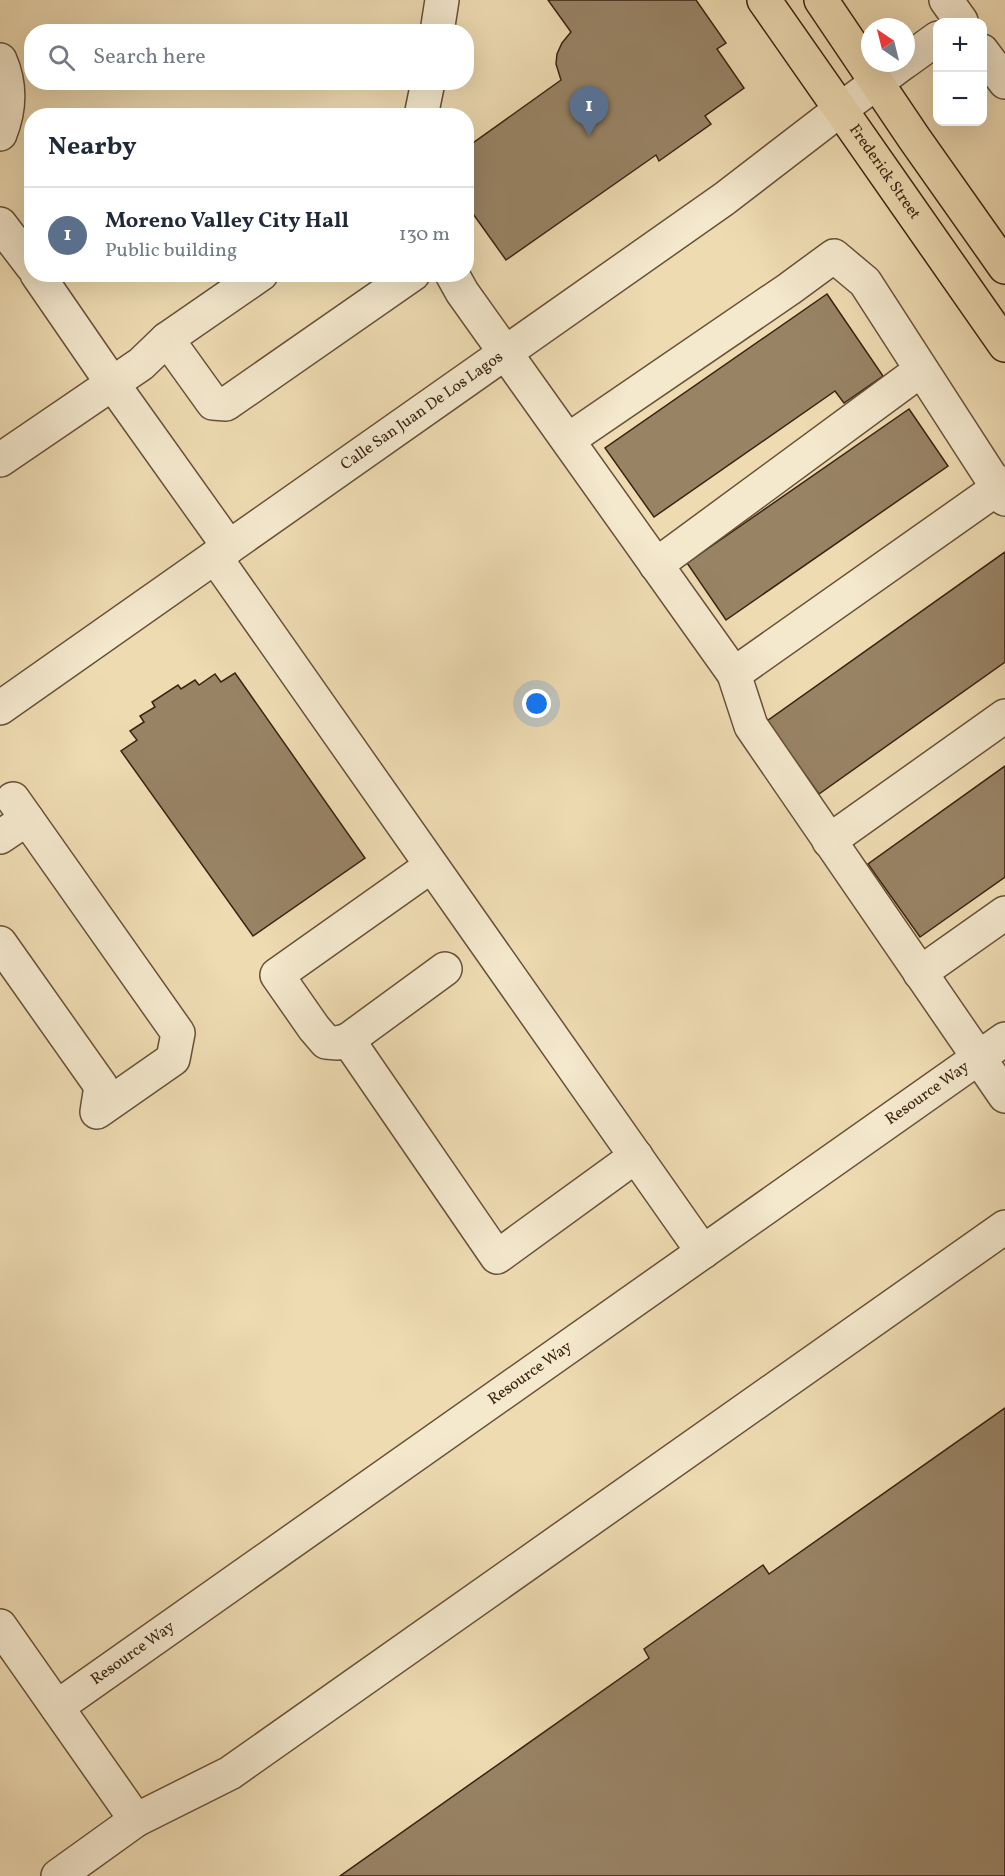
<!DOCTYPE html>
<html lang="en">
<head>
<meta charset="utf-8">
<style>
  :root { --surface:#fff; --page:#f6f6f7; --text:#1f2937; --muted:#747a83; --line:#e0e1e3; --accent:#8f2418 }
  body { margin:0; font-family:Vollkorn,serif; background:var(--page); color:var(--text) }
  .controls { position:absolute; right:18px; top:18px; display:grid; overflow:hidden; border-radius:12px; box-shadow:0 6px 24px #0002 }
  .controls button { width:54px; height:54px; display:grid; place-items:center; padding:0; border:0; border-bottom:2px solid var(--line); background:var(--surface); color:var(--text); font:30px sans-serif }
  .compass { position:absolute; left:861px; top:18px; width:54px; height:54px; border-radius:50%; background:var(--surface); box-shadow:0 6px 24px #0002; rotate:325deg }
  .you { position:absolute; left:537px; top:704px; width:21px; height:21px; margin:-15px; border:4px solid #fff; border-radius:50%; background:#1a73e8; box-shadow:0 0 0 9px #1a73e833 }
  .badge { display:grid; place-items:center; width:39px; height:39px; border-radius:50%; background:var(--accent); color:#fff; font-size:20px; font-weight:700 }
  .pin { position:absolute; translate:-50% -50px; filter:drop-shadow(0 2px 3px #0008) }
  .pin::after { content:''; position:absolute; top:32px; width:21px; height:18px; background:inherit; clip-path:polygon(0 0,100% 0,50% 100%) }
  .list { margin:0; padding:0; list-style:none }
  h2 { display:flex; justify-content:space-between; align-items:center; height:78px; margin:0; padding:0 24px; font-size:26px }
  h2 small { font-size:20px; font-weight:400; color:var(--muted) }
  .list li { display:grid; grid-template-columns:39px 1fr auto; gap:18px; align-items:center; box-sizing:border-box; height:96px; padding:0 24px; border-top:2px solid var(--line) }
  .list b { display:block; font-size:22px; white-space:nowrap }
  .list p { margin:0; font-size:20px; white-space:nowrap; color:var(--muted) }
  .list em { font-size:20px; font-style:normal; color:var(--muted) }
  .icon { flex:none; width:33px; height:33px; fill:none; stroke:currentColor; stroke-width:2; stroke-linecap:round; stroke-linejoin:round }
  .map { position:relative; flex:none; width:1005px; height:1876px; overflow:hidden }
  .search { position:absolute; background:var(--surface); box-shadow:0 6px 24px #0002; left:24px; top:24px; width:450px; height:66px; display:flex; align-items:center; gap:15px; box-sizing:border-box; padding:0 21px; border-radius:24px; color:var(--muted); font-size:22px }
  .panel { position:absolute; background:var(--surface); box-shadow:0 6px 24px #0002; left:24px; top:108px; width:450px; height:174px; border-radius:24px }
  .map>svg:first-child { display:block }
  .building { fill:#988365; stroke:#3b2311; stroke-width:1.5 }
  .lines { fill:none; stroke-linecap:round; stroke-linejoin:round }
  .minor-casing { stroke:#685139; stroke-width:36 }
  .major-casing { stroke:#3b2311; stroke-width:36 }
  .minor { stroke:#f4e8cd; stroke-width:33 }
  .major { stroke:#eedbb2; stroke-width:33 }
  .labels { text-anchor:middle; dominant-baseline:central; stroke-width:4.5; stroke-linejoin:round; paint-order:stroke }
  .street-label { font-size:16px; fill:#3b2311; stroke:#f4e8cd }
</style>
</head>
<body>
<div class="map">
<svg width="1005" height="1876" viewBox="0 0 1005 1876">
  <rect width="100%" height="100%" fill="#eedbb2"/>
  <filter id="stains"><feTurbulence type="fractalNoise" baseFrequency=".00333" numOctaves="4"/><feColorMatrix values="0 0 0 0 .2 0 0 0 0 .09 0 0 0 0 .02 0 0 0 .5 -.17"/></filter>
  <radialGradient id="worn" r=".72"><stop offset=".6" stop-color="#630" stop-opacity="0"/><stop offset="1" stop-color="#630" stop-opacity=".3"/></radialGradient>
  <path class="building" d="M548,0H696L726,43L717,49L744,88L705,116L711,124L659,161L656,155L506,260L466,204V148L561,80L556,64L557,54L562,43L571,32Z
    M827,294L883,376L844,403L835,391L654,517L605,448Z
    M909,409L948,466L726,620L687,563Z
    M1005,552V662L819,794L767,721Z
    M235,673L365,858L253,936L121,751L137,740L130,731L144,722L140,716L155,707L152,702L178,685L181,689L195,680L199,685L215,674L221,682Z
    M1005,766V877L920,937L868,864Z
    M1005,1408V1876H340L649,1658L644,1649L763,1565L769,1574Z"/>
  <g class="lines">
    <g class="minor-casing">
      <g id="minor">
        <path d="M946,0L961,21L959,22"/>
        <path d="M437,32L442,0"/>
        <path d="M982,51L1005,82"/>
        <path d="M0,60C11,85 10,109 0,134"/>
        <path d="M906,61L938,38"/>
        <path d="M421,116L428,82"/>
        <path d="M0,224L32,266"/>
        <path d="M37,274L112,383L229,547"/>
        <path d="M452,274L462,292L734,674L751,726L1005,1096"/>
        <path d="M167,339L261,274"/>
        <path d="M568,440L789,289L834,256L865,282L1005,499"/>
        <path d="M0,460L141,364L167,339L213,403L226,404L413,274"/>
        <path d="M215,557L703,1252"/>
        <path d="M656,565L921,370"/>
        <path d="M734,674L1005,483"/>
        <path id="s1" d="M0,708L724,199L841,109L903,63"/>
        <path d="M0,837L27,819"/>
        <path d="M829,841L1005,716"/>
        <path d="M431,866L277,975L314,1028L326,1042L338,1043L348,1040L497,1257L636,1156"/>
        <path d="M0,943L101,1086L97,1112L173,1059L178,1033L13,799"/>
        <path d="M920,973L1005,913"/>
        <path d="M348,1040L445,969"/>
        <path d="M0,1626L136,1820"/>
        <path id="s2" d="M57,1707L1005,1039"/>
        <path d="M58,1876L136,1820L230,1773L1005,1227"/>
      </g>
    </g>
    <g class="major-casing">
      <g id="major">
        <path id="s3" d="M764,0L1005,345"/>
        <path d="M821,0L914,138L1005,267"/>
      </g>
    </g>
    <use href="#minor" class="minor"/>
    <use href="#major" class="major"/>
  </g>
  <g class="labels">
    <g class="street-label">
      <text stroke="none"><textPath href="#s3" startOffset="210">Frederick Street</textPath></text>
      <text stroke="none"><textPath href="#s1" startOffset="516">Calle San Juan De Los Lagos</textPath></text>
      <text stroke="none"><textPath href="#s2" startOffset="1065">Resource Way</textPath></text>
      <text stroke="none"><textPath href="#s2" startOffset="579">Resource Way</textPath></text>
      <text stroke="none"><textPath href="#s2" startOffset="93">Resource Way</textPath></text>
    </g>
  </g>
  <rect width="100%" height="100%" filter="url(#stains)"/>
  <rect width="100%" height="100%" fill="url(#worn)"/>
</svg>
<div class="controls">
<button>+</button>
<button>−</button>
</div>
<svg class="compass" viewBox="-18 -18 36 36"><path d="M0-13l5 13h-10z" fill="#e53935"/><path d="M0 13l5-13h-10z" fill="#747a83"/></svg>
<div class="you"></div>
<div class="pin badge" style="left:589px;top:136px;background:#5c6f8a">1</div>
<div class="search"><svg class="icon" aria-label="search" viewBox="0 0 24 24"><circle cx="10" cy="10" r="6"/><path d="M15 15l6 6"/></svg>Search here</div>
<section class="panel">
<h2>Nearby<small></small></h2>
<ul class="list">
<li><span class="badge" style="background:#5c6f8a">1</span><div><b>Moreno Valley City Hall</b><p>Public building</p></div><em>130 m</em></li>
</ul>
</section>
</div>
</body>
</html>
